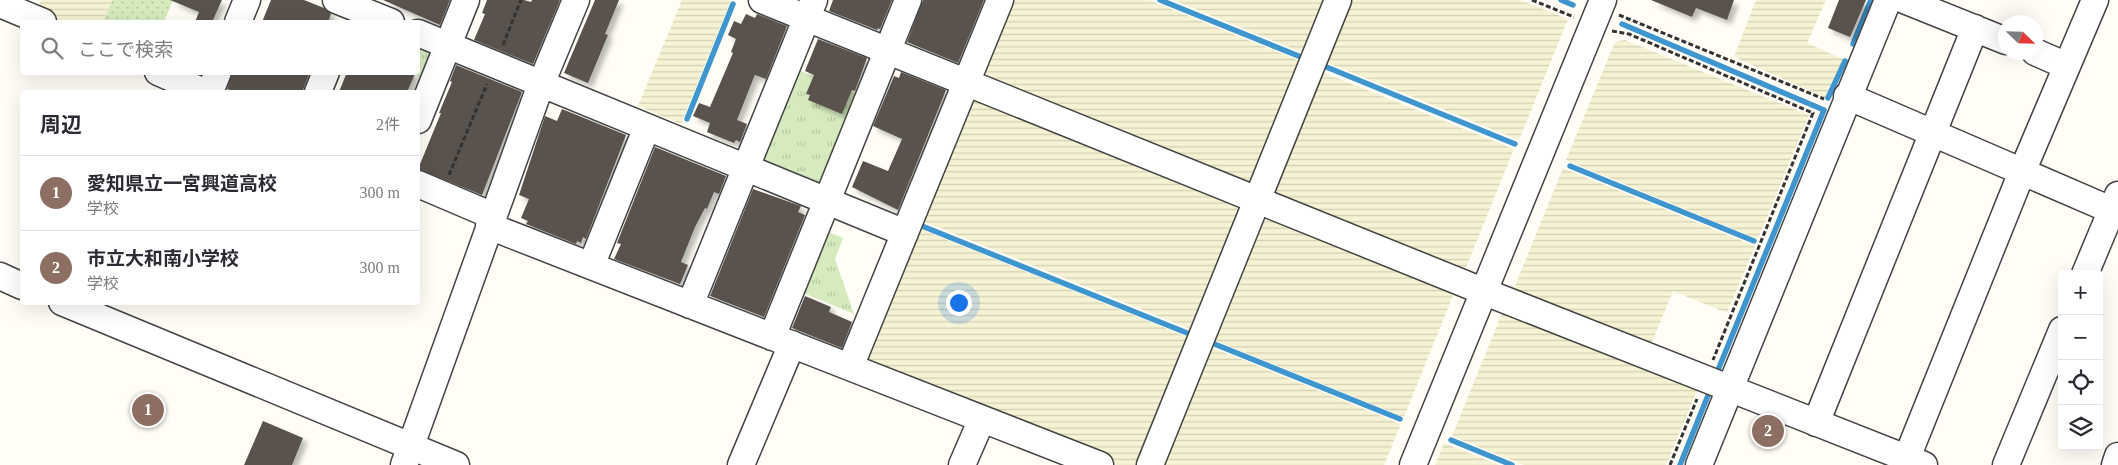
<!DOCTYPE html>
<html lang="ja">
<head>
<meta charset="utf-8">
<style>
  :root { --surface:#fff; --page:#f2f2f3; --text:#2b2b33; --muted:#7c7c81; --line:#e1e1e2; --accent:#2563eb }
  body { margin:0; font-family:"Times New Roman","Noto Sans JP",serif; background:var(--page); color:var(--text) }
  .controls { position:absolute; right:15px; bottom:15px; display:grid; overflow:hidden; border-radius:5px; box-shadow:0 5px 20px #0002 }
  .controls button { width:45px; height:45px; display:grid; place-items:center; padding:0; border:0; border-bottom:1px solid var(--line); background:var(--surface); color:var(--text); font:25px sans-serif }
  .compass { position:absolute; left:1998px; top:15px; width:45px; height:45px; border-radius:50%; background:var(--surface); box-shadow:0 5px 20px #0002; rotate:113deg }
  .you { position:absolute; left:958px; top:302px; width:18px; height:18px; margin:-12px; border:4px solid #fff; border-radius:50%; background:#1a73e8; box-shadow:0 0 0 8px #1a73e833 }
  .badge { display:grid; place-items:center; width:32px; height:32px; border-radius:50%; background:var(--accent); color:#fff; font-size:16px; font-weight:700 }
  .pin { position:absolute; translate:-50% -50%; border:2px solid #fff; box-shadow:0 1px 5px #0006 }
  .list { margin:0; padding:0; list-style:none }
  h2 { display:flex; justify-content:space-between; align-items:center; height:65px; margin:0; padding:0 20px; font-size:21px }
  h2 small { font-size:16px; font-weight:400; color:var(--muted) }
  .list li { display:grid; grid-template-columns:32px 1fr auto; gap:15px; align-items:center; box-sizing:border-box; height:75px; padding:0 20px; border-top:1px solid var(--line) }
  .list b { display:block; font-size:19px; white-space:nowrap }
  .list p { margin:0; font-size:16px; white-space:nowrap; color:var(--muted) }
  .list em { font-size:16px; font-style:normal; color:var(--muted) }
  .icon { flex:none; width:28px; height:28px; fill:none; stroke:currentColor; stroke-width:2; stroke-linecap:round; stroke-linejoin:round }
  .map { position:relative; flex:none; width:2118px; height:465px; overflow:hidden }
  .search { position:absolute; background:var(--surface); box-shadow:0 5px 20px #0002; left:20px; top:20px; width:400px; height:55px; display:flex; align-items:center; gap:12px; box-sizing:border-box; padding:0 18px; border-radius:5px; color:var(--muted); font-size:19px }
  .panel { position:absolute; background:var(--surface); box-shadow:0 5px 20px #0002; left:20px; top:90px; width:400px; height:215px; border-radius:5px }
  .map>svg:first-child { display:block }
  .farmland { fill:url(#farmland-rules) }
  .grass { fill:url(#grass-dots) }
  .park { fill:url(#park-tufts) }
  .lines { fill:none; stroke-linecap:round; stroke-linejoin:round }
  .stream { stroke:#3f96cf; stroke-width:5.5 }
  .building { fill:#5a524d; filter:url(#shadow) }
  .minor-casing { stroke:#444; stroke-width:29 }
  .path { stroke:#333; stroke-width:3; stroke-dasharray:5 2.5; stroke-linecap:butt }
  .minor { stroke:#fff; stroke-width:26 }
</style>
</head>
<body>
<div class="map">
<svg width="2118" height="465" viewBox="0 0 2118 465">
  <defs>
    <pattern id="farmland-rules" width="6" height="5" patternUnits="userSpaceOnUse" patternTransform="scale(1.25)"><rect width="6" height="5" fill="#f6f3d4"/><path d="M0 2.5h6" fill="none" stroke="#d2cfb5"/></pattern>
    <pattern id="grass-dots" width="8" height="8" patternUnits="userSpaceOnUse" patternTransform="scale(1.25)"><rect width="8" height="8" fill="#d5ebbd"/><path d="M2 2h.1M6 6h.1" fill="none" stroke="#b6c8a1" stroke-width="1.8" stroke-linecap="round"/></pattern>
    <pattern id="park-tufts" width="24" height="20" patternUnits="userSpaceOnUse" patternTransform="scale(1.25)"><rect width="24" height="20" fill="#d5ebbd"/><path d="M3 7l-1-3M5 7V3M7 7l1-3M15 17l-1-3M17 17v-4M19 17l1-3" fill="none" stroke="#b6c8a1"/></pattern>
    <filter id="shadow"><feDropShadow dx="4.5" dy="4.5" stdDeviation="2.5" flood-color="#0004"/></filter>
  </defs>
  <rect width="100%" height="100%" fill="#fffdf5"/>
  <path class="farmland" d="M41,0H112L103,22H62L37,11Z
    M682,0H731L681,124L638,106Z
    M1006,0H1149L1305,63L1253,191L975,78Z
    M1173,0H1331L1308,55Z
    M1345,0H1520L1568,19L1519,140L1321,60Z
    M1756,0H1826L1807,43L1843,59L1826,98L1734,57Z
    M1625,40L1809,115L1758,239L1566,160L1615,42Z
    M1317,70L1514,149L1463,275L1266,195Z
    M970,92L1247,204L1195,331L918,219Z
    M1563,168L1755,246L1727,313L1673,291L1648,352L1511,296Z
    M1261,209L1456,288L1404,417L1209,338Z
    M915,227L1192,339L1141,465H1117L859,364Z
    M1505,306L1699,386L1666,465H1524L1452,436Z
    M1206,345L1401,424L1384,465H1158Z
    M1444,443L1499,465H1435Z"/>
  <path class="grass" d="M112,0H173L164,22H103Z"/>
  <path class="park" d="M418,45L430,50L433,58L425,79L410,73L418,72Z
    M796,69L861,96L824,185L759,157Z
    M826,231L843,238L835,259L854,314L801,292Z"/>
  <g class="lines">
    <path class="stream" d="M1160,0L1306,59
      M1561,0L1573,5
      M1622,24L1824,110L1716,375
      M1853,44L1871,0
      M1319,64L1515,144
      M1828,98L1845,61
      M687,119L733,4
      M1570,166L1754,241
      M917,224L1192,335
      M1207,341L1400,419
      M1451,440L1512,465
      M1680,465L1711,388"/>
  </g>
  <path class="building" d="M170,0H222L212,22H195L199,12Z
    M271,0H304L324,8L331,14L328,22H262Z
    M383,0H450L440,25Z
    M487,0H524L531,2L532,0H560L533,64L474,40L485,14L482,13Z
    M595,0H619L605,34L608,35L588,83L564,73Z
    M833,0H892L880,29L878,28L877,30L829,11Z
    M923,0H984L958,63L907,42Z
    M1651,0H1734L1727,20L1696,8L1692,17Z
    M1839,0H1866L1850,37L1828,28Z
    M746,14L755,18L757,14L787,26L766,79L755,75L754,77L737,120L747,124L740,142L736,140L734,143L707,132L710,123L693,116L699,103L710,107L733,53L731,52L736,39L728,35L734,21L741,24Z
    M818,39L867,58L855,91L852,90L842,114L808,100L810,95L806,94L814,75L805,71Z
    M456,65L522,92L482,195L418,169L441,113H439L452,82L450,81Z
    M233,72H310L302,92H236L227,89Z
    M347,72H416L407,92H339Z
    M901,72L946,90L898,210L852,187L863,161L888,171L902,139L873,126L894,76L899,78Z
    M562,109L626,135L586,239L583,237L581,243L577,241L576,244L526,224L528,221L521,218L529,199L519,195L545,116L557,121Z
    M655,147L726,176L719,194L714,192L707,209L705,208L695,227L681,262L688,265L680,284L614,259L621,244L617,243Z
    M753,189L801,206L798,212L805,215L764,317L710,296Z
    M805,296L831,307L829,312L852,322L842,348L792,328Z
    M263,421L303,438L292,465H244Z"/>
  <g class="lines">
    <g class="minor-casing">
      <path id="minor" d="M336,0L391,22
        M762,0L1485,292L1924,465
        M1904,0L2006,41
        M0,4L43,22
        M238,22L247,0
        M418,33L905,233
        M2035,52L2067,66
        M158,72L204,92
        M210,92L218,72
        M318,92L326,72
        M1847,96L2118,213
        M418,120L466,0
        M418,184L493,216
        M489,226L1100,465
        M591,266L647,127
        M2085,274L2118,195
        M0,276L22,286
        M62,302L456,465
        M690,305L814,0
        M772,337L908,0
        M850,367L1000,0
        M1816,423L1975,28
        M404,465L541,84L576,0
        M741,465L792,344
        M962,465L982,419
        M1150,465L1338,0
        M1413,465L1603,0
        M1699,465L1888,0
        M1904,465L2022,172L2095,0
        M2006,465L2062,330
        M2115,465L2118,456"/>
    </g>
    <path class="path" d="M1532,0L1574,17
      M1619,15L1824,99
      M1612,31L1629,34L1813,113L1713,360
      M503,45L521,0
      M449,175L487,84
      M1670,465L1697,399"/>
    <use href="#minor" class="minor"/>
  </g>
</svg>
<div class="controls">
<button>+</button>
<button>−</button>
<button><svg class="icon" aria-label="locate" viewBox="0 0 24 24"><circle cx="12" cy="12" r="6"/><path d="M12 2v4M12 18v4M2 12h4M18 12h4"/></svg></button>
<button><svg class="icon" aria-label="layers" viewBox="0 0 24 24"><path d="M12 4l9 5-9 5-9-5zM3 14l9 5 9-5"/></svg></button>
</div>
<svg class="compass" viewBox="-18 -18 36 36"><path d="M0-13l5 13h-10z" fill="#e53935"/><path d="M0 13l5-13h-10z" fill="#7c7c81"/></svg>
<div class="you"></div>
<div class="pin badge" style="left:148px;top:410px;background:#8d6e63">1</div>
<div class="pin badge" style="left:1768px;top:431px;background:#8d6e63">2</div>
<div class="search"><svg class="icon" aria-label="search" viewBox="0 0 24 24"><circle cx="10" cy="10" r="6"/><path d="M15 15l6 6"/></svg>ここで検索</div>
<section class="panel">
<h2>周辺<small>2件</small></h2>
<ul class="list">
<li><span class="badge" style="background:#8d6e63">1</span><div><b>愛知県立一宮興道高校</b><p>学校</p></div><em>300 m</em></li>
<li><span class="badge" style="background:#8d6e63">2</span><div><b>市立大和南小学校</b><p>学校</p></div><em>300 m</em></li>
</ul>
</section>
</div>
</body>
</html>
